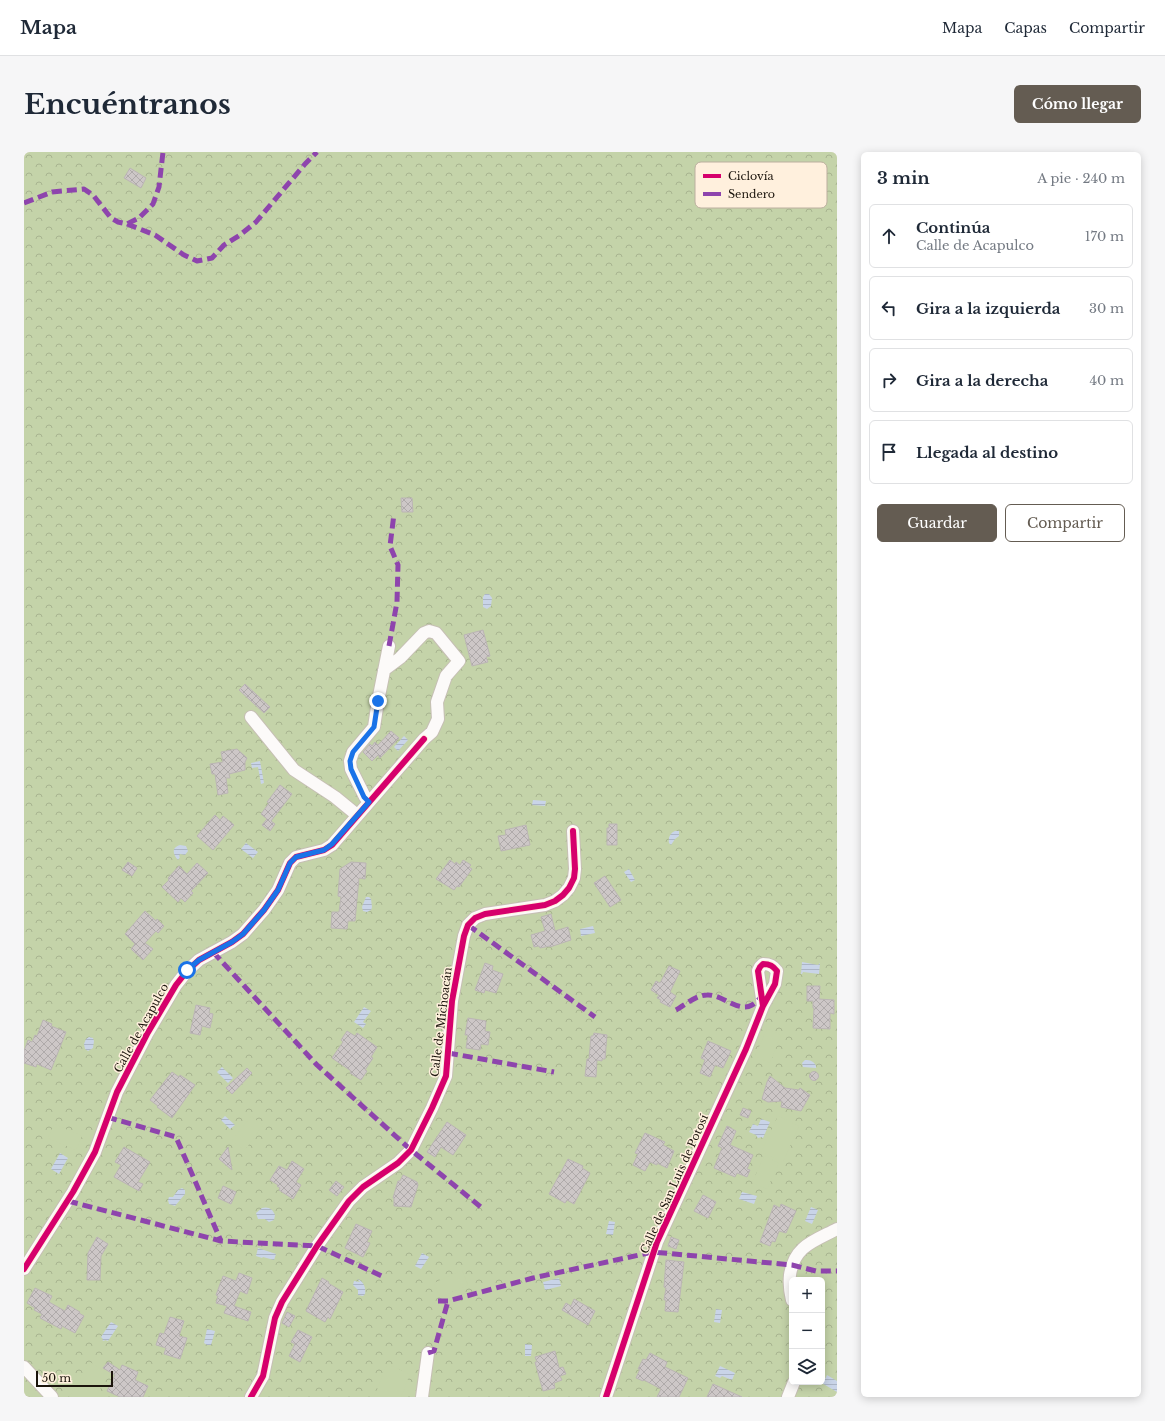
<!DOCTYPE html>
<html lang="es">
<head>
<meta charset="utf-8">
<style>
  :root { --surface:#fff; --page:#f6f6f7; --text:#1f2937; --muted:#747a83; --line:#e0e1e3; --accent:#645c52 }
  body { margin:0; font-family:"Libre Baskerville",serif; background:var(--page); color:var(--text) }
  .controls { position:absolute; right:12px; bottom:12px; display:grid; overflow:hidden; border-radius:6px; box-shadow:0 2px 10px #0003 }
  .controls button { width:36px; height:36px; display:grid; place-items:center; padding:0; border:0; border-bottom:1px solid var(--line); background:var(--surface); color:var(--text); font:20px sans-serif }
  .scale { position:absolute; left:12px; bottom:10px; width:77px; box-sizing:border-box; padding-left:4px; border:2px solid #1b140c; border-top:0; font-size:11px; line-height:14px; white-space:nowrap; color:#1b140c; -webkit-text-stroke:3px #fff0dd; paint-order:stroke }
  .stop { position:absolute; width:12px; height:12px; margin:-9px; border:3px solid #1a73e8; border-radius:50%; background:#fff }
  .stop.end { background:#1a73e8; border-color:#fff; box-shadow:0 1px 4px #0008 }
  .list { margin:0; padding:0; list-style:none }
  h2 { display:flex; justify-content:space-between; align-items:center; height:52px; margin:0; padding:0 16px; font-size:17px }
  h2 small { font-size:13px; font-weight:400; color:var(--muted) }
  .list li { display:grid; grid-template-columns:26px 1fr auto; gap:12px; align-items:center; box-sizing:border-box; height:64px; margin:0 8px 8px; padding:0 8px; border:1px solid var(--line); border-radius:6px }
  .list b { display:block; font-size:15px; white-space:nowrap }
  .list p { margin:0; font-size:13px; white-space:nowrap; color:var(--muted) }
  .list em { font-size:13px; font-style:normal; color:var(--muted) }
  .actions { display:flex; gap:8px; padding:12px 16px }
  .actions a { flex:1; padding:9px 0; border:1px solid var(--accent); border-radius:6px; text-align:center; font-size:14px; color:var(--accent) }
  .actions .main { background:var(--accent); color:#fff }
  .icon { flex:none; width:22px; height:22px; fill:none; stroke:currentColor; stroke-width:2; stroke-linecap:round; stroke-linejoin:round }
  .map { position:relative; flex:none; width:813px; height:1245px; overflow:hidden; border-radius:6px }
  header { display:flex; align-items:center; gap:24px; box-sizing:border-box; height:56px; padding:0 20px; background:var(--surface); border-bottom:1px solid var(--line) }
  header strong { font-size:19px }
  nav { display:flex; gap:22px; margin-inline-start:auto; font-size:14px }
  .intro { display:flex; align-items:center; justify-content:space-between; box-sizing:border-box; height:96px; padding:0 24px }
  h1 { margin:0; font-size:28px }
  .button { padding:10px 18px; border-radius:6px; background:var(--accent); color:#fff; font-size:14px; font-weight:700 }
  main { display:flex; gap:24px; padding:0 24px }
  aside { flex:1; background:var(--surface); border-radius:6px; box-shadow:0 2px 10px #0003 }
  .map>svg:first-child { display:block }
  .forest { fill:url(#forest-crowns); fill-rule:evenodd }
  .pitch { fill:#c4d3a9 }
  .water { fill:url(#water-rules) }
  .building { fill:url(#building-cross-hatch); stroke:#bbb5b4 }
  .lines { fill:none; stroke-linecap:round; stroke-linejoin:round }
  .minor-casing { stroke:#c6bfb4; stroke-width:14 }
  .minor { stroke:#fcfaf9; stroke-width:12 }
  .quiet { stroke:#8e44ad; stroke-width:5; stroke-dasharray:10 5; stroke-linecap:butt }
  .cycleway-casing { stroke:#fff0dd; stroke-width:8 }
  .cycleway { stroke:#d6006c; stroke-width:6 }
  .route { stroke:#1a73e8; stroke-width:5 }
  .labels { text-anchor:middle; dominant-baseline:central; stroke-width:3; stroke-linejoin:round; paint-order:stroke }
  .street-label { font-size:11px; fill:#1b140c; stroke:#fff0dd }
  .key { fill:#fff0dd; stroke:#bbae9e; stroke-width:1 }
  .key-label { font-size:11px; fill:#1b140c }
</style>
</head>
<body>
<header>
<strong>Mapa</strong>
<nav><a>Mapa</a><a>Capas</a><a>Compartir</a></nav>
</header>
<div class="intro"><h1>Encuéntranos</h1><a class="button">Cómo llegar</a></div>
<main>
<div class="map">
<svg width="813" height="1245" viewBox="0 0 813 1245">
  <defs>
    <pattern id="forest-crowns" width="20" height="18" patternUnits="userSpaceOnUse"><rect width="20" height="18" fill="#c4d3a9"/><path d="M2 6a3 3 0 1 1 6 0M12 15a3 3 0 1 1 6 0" fill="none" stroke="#a8b490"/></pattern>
    <pattern id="water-rules" width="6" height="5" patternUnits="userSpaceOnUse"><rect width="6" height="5" fill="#c9d4e8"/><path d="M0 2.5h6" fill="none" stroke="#acb5c6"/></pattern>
    <pattern id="building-cross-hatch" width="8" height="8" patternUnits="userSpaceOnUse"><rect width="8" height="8" fill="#cdc7c7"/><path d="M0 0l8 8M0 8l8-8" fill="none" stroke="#afaaaa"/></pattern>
  </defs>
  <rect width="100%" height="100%" fill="#ebe1d4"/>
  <path class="forest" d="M0,0H813V1245H0ZM768,1128H798V1230H768Z"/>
  <path class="pitch" d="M743,877L757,883L746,911L731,904Z
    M227,964L239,973L221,998L208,989Z
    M754,964L775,974L759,1010L737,1000Z
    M30,972L58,984L52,998L24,986Z
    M740,1004L755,1011L743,1037L728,1031Z
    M438,1118L444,1133L416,1145L410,1131Z
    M66,1210L86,1222L71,1245H45Z
    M363,1212L386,1222L377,1245H350Z"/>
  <path class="water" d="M461,442H465L468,446L467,454L463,457L459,455V445Z
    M380,584L384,588L374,599L370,595Z
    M236,609L240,631L237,632L234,615L228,616L227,611Z
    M509,648L522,649L521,654L508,653Z
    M651,679H655V684L651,687L647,693L645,691C644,686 646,681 651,679Z
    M222,691L234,700L229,706L217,697Z
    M156,693L162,694L164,699L161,703L156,702L155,704L156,705L154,708C149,702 147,696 156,693Z
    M605,717L611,728L607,730L600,720Z
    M342,745H345L347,747L348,755L347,758L343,760L339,759L338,755Z
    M569,774L571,781L557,784L556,777Z
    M778,810L794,813L796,811L795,822L779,820L778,822H777Z
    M340,855L347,859L339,870L342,872L339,876L330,870Z
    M65,885L69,886L70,889L69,896L64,899L61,897L60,892L62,887Z
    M781,908C786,908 790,909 792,914V916L779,915L778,911Z
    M198,915L209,926L204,931L193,920Z
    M201,964L211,973L206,977L197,968Z
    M737,967L746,970L739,986L737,985L734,986L732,983L725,980L729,972L734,974Z
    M36,1001L44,1006L35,1022L27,1017Z
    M158,1036L161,1038V1042L151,1054L145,1052L144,1048L145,1045H149L154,1038Z
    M718,1040L733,1044L730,1052L715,1047Z
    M787,1055L794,1058L788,1072L781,1069Z
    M238,1056C244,1054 249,1057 251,1063L250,1068L245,1070L241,1067H234L232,1061Z
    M585,1069L591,1070L589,1083L582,1082Z
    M234,1096L252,1102L250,1108L239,1105L238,1106L232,1104Z
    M398,1101L405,1105L397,1117L391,1114Z
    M535,1126L537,1134L521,1138L519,1130Z
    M333,1127C340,1129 342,1136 341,1142L339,1144L334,1143V1138L329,1133L330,1129L336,1130Z
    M692,1157L698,1158L696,1171L690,1170Z
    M87,1170L94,1174L84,1189L81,1188L80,1189L78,1188L79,1187L77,1185Z
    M183,1177L191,1179L187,1193H183L180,1191Z
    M501,1192L508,1193L507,1204H501Z
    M696,1214L711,1221L708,1228L698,1224L696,1226L691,1224Z
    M803,1223L813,1229V1240L796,1230H798V1228L800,1229Z"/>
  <path class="building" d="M106,16L122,26L117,36L100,26Z
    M377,346H388L389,360H378Z
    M459,478L466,504L462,505L464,510L448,514L440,483Z
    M221,532L246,555L240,561L215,538Z
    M367,579L375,586L356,606L354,603L348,609L339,600L346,592L348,594L351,590L354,593Z
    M213,597L223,606L221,610V618L205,622L206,626H202L204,641L194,643L191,622H188L186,612L199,610L197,600Z
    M256,633L268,642L247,669L251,672L246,679L238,673L243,667L237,662L245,651L243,650Z
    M191,663L196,668L199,664L210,673L189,698L173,684Z
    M585,672H593V693H583V676H585Z
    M502,673L506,693L477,699L474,684L482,683L481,678Z
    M426,708L431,712L432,710L436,713L439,708L447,713L445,715L448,717L435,735L433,734L430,738L412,727Z
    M104,710L113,716L108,724L98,718Z
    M327,710L342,711L341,727L335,726L331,769H324L323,777L307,776L308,760H315L317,745L314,744L316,717Z
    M173,711L184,721L167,739L169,741L161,750L157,746L154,750L138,735L145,728L144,726L155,714L163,722Z
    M581,724L597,748L586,755L570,731Z
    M121,759L132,769L133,767L140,774L134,781L132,779L121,791L129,797L119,808L107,797L111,792L101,782Z
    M527,762L531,779L544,775L547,788L526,795V794L516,796L515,794L510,795L507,783L521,779L517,765Z
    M461,811L469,814L468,818L479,822L472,841L461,838L460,841L451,838Z
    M645,814L656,819L646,840L652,844L646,855L636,850L637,848L633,846L635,843L627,838L632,829L636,831Z
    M783,834H796L795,847L810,848V862L806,861V877L789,876L790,856H789V849H783Z
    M172,853L186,856L185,861L189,862L186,876L178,874L176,883L166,881Z
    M444,866L462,869L461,879L466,880L464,893L457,892L456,898L442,896L444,883H441Z
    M19,868L28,872L27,874L42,880L27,918L13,912L12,915L0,911V899L4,888L8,890L11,883L13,884Z
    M323,879L331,884L333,881L353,895L347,905L349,906L341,918L343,919L337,928L326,921L327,919L308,906L319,890L317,888Z
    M570,881L583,883L581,907H578V909L573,908L572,925L561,924L563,907H565L567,884H569Z
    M684,889L707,899L699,916L691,913L686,925L676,921L681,908L677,906Z
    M223,916L228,921L208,942L202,936Z
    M785.5 924a4.5 4.5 0 1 1 9 0a4.5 4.5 0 1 1-9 0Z
    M148,920L155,925L156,923L171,933L148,966L133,955L134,954L126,948Z
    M746,924L761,936L775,938L776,936L786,943L777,959L757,955L758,949L744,950L738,947L743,930Z
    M719,956L727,959L724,966L716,963Z
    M423,970L442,983L429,1003L417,995L411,1005L403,1000Z
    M703,974L712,979L706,993L729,1003L723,1017L726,1018L723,1025L713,1021L711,1025L690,1016L698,996L694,994Z
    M621,981L641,990L639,993L650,999L643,1016L633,1011V1013L626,1010L621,1019L609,1013L614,1002L611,1001Z
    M100,995L126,1010L114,1030L119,1032L115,1039L90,1025L97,1013L91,1010Z
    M204,995L208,1018L195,1007Z
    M544,1007L559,1014L558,1016L566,1021L550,1052L543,1048L541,1051L525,1042Z
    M268,1009L280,1017L272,1030L277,1033L269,1047L255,1038L256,1036L253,1034L254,1033L246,1028L255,1014L263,1018Z
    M379,1023L393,1030L394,1033L387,1055L370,1054V1046H369L374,1029H376Z
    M312,1029L320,1035L313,1044L305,1038Z
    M199,1034L212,1040L207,1052L194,1046Z
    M679,1043L692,1050L684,1066L670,1059Z
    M757,1052L772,1059L762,1081L755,1079L751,1090L748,1089L746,1094L736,1090L750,1053L756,1056Z
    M332,1072L348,1079L343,1090L346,1091L339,1105L321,1096Z
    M73,1085L84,1092L77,1104L76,1128H63L64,1101Z
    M647,1085L655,1088L652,1097L644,1094Z
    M642,1108L660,1110L654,1160L641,1159L642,1148H640L642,1136L640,1135Z
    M215,1121L228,1126L223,1142L216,1139L210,1154L227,1160L224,1169L200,1161L203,1154L192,1151L194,1144L192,1143L199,1124L212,1129Z
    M298,1126L305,1130L304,1131L319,1140L306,1167L304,1165L301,1170L282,1159Z
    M11,1136L28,1144L25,1150L41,1159L44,1153L56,1160L55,1161L60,1164L51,1181L38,1174L37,1177L16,1166L18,1162L10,1158L11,1156L3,1151Z
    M550,1147L571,1159L564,1173L538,1158L542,1151L547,1154Z
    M263,1160L271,1164L265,1175L258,1171Z
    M146,1165L160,1169L155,1184L163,1186L156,1207L140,1202L142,1196L132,1193L136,1181L140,1182Z
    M274,1178L288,1185L276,1210L265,1204L271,1192L267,1190Z
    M531,1199L535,1216L539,1215L542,1222L536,1224L538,1228L530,1231L531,1236L519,1239L511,1210H513L511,1205Z
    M626,1201L643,1210L641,1215L664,1226L655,1245H633L637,1237L620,1228L619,1229L612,1226L616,1217H614L619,1207L622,1208Z
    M84,1210L96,1218L98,1213L114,1220L111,1228L124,1234L119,1245H96L83,1239L91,1223L79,1216Z
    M689,1232L718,1245H683Z"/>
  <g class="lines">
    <g class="minor-casing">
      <path id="minor" d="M227,565L270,618L311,645L333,663
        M345,650L341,645L327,617L326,609L329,600L350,575L354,549L365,494
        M0,1117L49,1040L71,1000L93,940L123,882L152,833L163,819L175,808L208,790L219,782L240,758L254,738L266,711L272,705L300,698L308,693L400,587L408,580L414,567L413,550L422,524L435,509L412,481L405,479L400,481L376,506L360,518
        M768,1148C766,1140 765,1132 766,1123C770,1094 790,1089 813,1077
        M0,1215L28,1245
        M227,1245L239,1224L251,1166L258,1150L293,1094L325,1049L339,1035L374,1011L387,998L408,956L422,924L428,849L440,784L444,773L451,766L461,762L521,753L531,749L539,743L545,736L550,726L551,717L549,679
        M398,1245L404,1201
        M582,1245L633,1090L722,897L739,854L751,832L753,819C749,814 746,812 739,812L736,815L734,819L739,854
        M764,1245L770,1230"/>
    </g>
    <use href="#minor" class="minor"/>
    <path class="quiet" d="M0,51L28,40L60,37L69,43L87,66L94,70L103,72L115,66L129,52L135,35L139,0
      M103,72L131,83L160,103L173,109L188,106L200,93L216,83L232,70L281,12L293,0
      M365,494L373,450L374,413L366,394L370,362
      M444,773L571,865
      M189,800L293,913L387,998L458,1056
      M652,858C661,853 672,843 683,843C698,842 714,861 728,853C732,851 735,847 738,844
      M424,901L530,920
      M83,965L152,985L197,1089
      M44,1049L197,1089L293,1094L360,1125
      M414,1149H424L509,1126L629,1100L768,1113L792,1119H813
      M404,1201L410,1199L424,1149"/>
    <g class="cycleway-casing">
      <path id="cycleway" d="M0,1117L49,1040L71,1000L93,940L123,882L152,833L163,819L175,808L208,790L219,782L240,758L254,738L266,711L272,705L300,698L308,693L400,587
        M227,1245L239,1224L251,1166L258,1150L293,1094L325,1049L339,1035L374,1011L387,998L408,956L422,924L428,849L440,784L444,773L451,766L461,762L521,753L531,749L539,743L545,736L550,726L551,717L549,679
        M582,1245L633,1090L722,897L739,854L751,832L753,819C749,814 746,812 739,812L736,815L734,819L739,854"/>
    </g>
    <use href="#cycleway" class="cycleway"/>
  </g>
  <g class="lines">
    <path class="route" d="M163,818L175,808L208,790L219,782L240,758L254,738L266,711L272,705L300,698L308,692L345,650L340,645L327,617L326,609L329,600L350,575L354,549"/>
  </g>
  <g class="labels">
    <g class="street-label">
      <text transform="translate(417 870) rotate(-83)">Calle de Michoacán</text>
      <text transform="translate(117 876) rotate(-61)">Calle de Acapulco</text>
      <text transform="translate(650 1032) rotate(-66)">Calle de San Luis de Potosí</text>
    </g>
  </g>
  <rect x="671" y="10" width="132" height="46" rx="6" class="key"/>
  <rect x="679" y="22" width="18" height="4" fill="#d6006c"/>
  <rect x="679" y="40" width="18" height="4" fill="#8e44ad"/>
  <g class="key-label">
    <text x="704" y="28">Ciclovía</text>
    <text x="704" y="46">Sendero</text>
  </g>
</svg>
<div class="controls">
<button>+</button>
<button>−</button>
<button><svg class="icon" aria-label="layers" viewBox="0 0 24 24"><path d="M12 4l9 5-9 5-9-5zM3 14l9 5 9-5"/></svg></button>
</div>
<div class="scale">50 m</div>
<div class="stop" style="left:163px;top:818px"></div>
<div class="stop end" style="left:354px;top:549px"></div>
</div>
<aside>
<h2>3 min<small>A pie · 240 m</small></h2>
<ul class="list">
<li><svg class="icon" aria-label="ahead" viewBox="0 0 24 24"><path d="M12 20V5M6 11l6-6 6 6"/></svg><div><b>Continúa</b><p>Calle de Acapulco</p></div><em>170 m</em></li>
<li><svg class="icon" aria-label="left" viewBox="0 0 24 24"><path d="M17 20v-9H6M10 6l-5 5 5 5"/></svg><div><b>Gira a la izquierda</b></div><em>30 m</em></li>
<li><svg class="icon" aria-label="right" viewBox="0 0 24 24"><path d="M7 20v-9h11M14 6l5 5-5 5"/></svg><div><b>Gira a la derecha</b></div><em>40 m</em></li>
<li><svg class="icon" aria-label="arrive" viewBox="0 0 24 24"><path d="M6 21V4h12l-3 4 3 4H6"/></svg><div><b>Llegada al destino</b></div></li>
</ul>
<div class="actions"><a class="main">Guardar</a><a>Compartir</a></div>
</aside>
</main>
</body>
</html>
